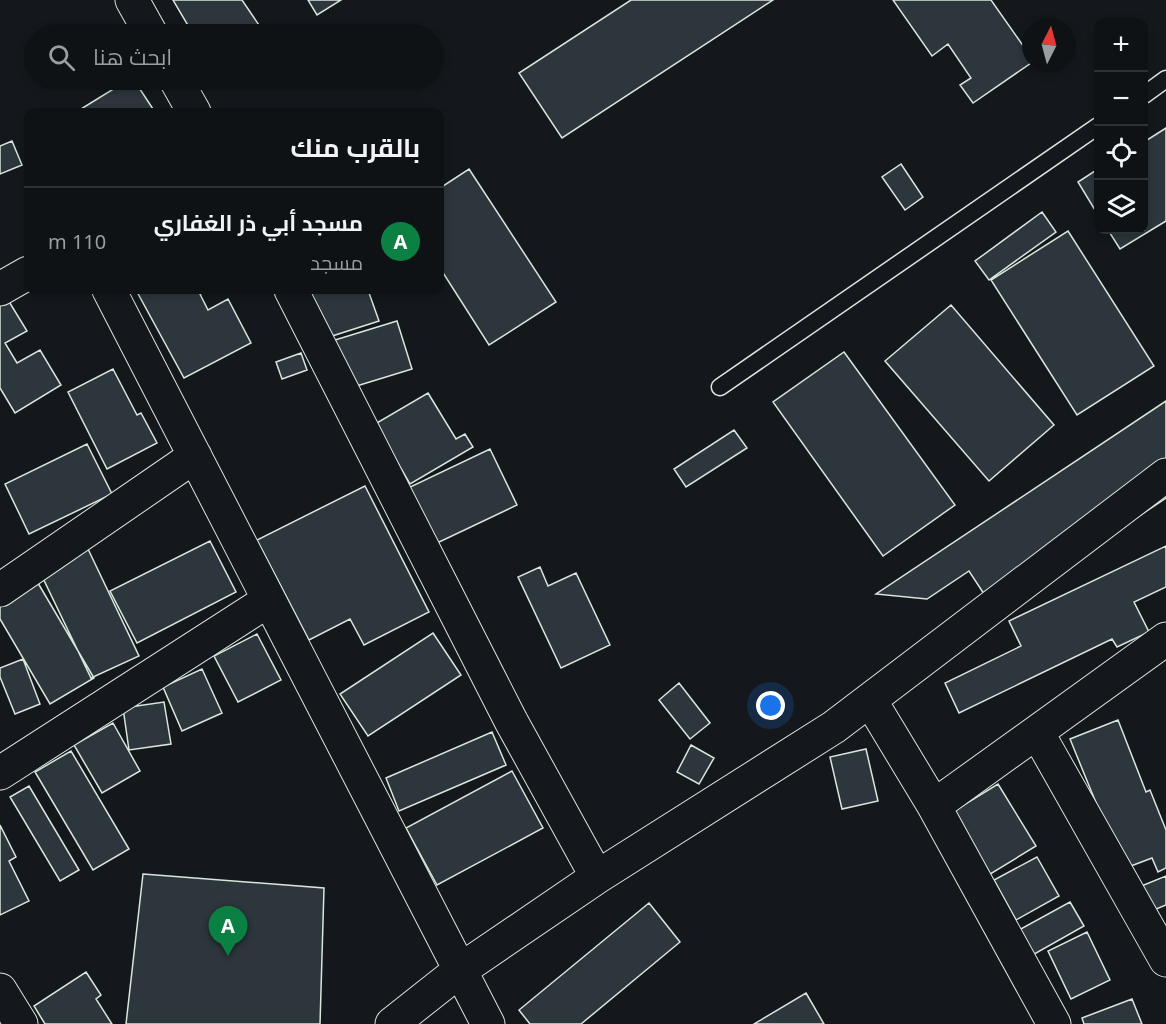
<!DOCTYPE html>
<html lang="ar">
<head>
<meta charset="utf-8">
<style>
  :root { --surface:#0f1215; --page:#1d2022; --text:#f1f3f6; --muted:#9b9ea0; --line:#2f3234; --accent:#0b8043 }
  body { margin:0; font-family:"Noto Sans",Cairo,sans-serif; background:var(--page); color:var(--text); direction:rtl }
  .controls { position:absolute; right:18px; top:18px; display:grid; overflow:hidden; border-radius:12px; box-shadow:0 3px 9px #0003 }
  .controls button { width:54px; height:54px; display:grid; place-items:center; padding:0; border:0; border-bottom:2px solid var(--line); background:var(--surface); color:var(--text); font:30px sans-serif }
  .compass { position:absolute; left:1022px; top:18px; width:54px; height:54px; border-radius:50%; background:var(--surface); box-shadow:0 3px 9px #0003; rotate:6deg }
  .you { position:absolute; left:771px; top:706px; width:21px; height:21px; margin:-15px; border:4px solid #fff; border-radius:50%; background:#1a73e8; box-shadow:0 0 0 9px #1a73e833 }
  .badge { display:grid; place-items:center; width:39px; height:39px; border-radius:50%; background:var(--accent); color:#fff; font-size:20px; font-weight:700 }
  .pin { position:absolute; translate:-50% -50px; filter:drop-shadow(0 2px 3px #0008) }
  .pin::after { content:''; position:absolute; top:32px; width:21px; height:18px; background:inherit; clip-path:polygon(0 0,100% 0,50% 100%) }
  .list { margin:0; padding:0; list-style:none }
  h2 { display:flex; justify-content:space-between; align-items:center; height:78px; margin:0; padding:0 24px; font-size:26px }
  h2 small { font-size:20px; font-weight:400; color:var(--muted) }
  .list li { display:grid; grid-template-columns:39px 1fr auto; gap:18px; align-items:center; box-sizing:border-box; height:108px; padding:0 24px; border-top:2px solid var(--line) }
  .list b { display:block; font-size:22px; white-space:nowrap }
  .list p { margin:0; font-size:20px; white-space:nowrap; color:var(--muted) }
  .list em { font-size:20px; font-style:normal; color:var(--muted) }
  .icon { flex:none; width:33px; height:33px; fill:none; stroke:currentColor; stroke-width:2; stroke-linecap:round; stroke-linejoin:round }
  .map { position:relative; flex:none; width:1166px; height:1024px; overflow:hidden; direction:ltr }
  .search { position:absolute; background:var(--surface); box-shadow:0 3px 9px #0003; left:24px; top:24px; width:420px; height:66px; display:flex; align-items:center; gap:15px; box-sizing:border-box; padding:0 21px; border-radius:33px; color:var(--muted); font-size:22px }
  .panel { position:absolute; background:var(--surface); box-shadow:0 3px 9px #0003; left:24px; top:108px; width:420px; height:186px; border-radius:12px; direction:rtl }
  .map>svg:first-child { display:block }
  .building { fill:#2c363c; stroke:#d8e6dc; stroke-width:1.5 }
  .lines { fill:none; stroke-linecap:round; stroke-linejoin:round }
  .lane-casing { stroke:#d8e6dc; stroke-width:19 }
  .street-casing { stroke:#d8e6dc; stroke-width:35 }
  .lane { stroke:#14181c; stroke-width:16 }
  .street { stroke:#14181c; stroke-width:33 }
</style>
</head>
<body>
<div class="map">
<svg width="1166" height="1024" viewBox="0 0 1166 1024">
  <rect width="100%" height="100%" fill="#14181c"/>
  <path class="building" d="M173,0H242L265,34H193Z
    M308,0H341L317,15Z
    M631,0H773L562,138L519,73Z
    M893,0H991L1031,57V63L973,103L960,85L971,78L948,44L932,56Z
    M128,80H134L155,112H76Z
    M1166,128V221L1120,249L1108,230H1144V142Z
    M12,141L22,165L0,174V146Z
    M901,164L923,197L905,210L882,177Z
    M469,169L556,302L489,345L440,268V188Z
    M1098,169V215L1078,182Z
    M1042,212L1056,232L989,280L975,261Z
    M1068,231L1154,366L1077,415L991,280Z
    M136,290H209L200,294L208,310L228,299L251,343L184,378Z
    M321,290H368L379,321L329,337L305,295Z
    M5,295L27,331L5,343L17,363L40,350L61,385L15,413L0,388V298Z
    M951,305L1054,425L989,481L885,361Z
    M397,321L412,369L350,388L335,340Z
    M844,352L955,505L883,556L773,402Z
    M301,353L307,370L282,379L276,362Z
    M113,369L137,415L141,413L157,443L107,469L68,392Z
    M428,393L456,439L465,434L473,447L410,484L375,424Z
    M1166,401V498L1014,600L986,597L969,571L927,599L876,594Z
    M734,430L747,448L686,487L674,469Z
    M87,444L112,494L29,534L5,484Z
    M490,449L517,505L435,544L408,488Z
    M365,486L429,612L364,645L350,619L309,640L257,540Z
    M210,541L236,592L137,643L110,591Z
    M1166,546V587L1134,602L1149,632L1117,647L1112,639L959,713L945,683L1021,646L1009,621Z
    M88,549L139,656L91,678L40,572Z
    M540,567L548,586L576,573L610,645L561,668L518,577Z
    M35,578L94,678L50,704L0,619V598Z
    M433,633L461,675L368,736L340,694Z
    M257,634L281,680L238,702L214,656Z
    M23,659L40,704L15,714L0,677V668Z
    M202,669L222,713L182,731L163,687Z
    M679,683L710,723L690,739L659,700Z
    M164,702L171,744L129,750L123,708Z
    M1118,720L1146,792L1150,790L1166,830V868L1158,872L1152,858L1123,869L1070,739Z
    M113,723L140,771L102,793L74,745Z
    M492,732L506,765L399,811L386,778Z
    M691,745L714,758L699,784L677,772Z
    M866,749L878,801L842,809L830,757Z
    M71,751L129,849L93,870L35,772Z
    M512,771L543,828L437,885L406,828Z
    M998,784L1036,846L987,876L949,814Z
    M29,786L79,870L60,881L10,797Z
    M0,825L16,857L9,861L29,901L0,915Z
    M1037,857L1059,896L1016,920L994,880Z
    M143,874L324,888L320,1024H126Z
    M1166,876V905L1149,912L1139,887Z
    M1070,902L1084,926L1022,961L1008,936Z
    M649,903L680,942L581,1024H530L519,1010Z
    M1087,932L1110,980L1071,999L1048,951Z
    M86,972L101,995L96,999L112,1024H45L34,1006Z
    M806,993L824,1024H754Z
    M1132,999L1142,1024H1084L1082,1018Z"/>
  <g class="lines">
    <g class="lane-casing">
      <path id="lane" d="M1144,95L1166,79
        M720,387L1098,126"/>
    </g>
    <g class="street-casing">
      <path id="street" d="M132,0L151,34
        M176,80L194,112
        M0,289L28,273
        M109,290L488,1024
        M291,290L511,721L597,877
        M0,590L195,456
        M870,700L934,806L1054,1024
        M1037,732L1166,960
        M0,773L269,600
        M934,806L1166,639
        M0,990L21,1024
        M392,1024L459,971L597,877L834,727L1166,475"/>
    </g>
    <use href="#lane" class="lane"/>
    <use href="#street" class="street"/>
  </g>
</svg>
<div class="controls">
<button>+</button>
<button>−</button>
<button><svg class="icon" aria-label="locate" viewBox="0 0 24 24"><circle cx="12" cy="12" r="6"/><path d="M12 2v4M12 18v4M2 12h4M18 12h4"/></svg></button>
<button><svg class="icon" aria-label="layers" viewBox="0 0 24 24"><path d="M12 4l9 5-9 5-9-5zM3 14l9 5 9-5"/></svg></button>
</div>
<svg class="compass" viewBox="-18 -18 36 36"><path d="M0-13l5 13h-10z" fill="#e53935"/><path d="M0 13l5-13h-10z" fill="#9b9ea0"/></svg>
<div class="you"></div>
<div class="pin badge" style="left:228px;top:956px">A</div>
<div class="search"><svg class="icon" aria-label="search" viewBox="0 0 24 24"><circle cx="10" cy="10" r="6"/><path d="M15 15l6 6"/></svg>ابحث هنا</div>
<section class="panel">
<h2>بالقرب منك<small></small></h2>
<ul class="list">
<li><span class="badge">A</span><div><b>مسجد أبي ذر الغفاري</b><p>مسجد</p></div><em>110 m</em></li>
</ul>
</section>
</div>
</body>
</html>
